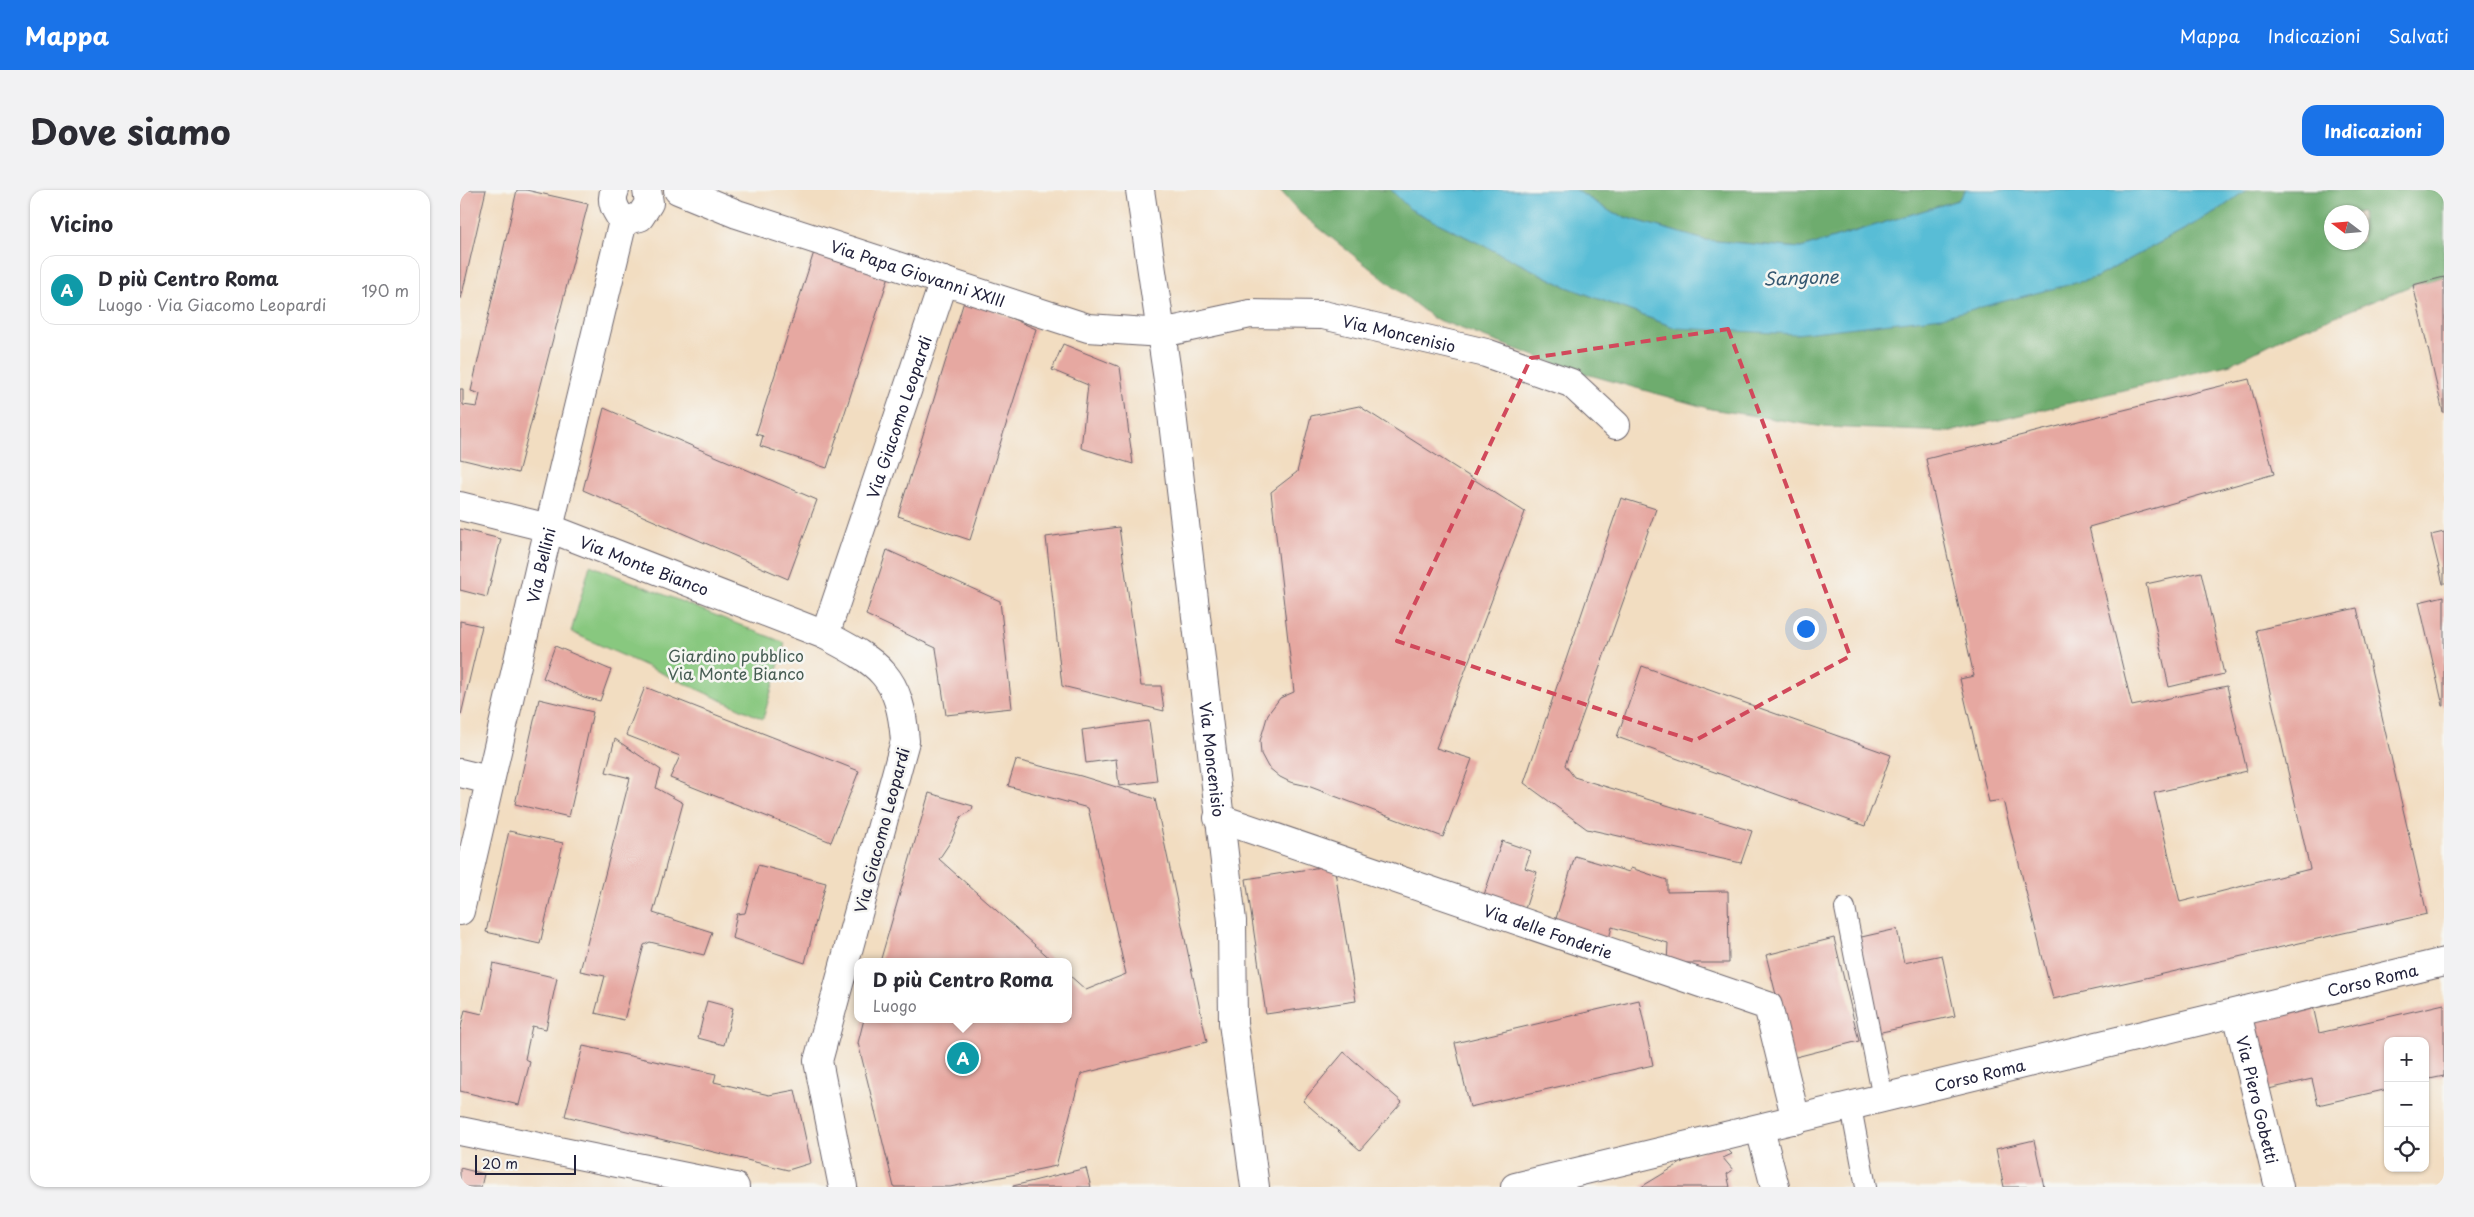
<!DOCTYPE html>
<html lang="it">
<head>
<meta charset="utf-8">
<style>
  :root { --surface:#fff; --page:#f2f2f3; --text:#2b2b33; --muted:#7c7c81; --line:#e1e1e2; --accent:#1a73e8 }
  body { margin:0; font-family:"Playpen Sans",sans-serif; background:var(--page); color:var(--text) }
  .controls { position:absolute; right:15px; bottom:15px; display:grid; overflow:hidden; border-radius:10px; box-shadow:0 1px 4px #0004 }
  .controls button { width:45px; height:45px; display:grid; place-items:center; padding:0; border:0; border-bottom:1px solid var(--line); background:var(--surface); color:var(--text); font:25px sans-serif }
  .compass { position:absolute; left:1864px; top:15px; width:45px; height:45px; border-radius:50%; background:var(--surface); box-shadow:0 1px 4px #0004; rotate:286deg }
  .scale { position:absolute; left:15px; bottom:12px; width:101px; box-sizing:border-box; padding-left:5px; border:2px solid #22223b; border-top:0; font-size:14px; line-height:18px; white-space:nowrap; color:#22223b; -webkit-text-stroke:4px #f6f6f2; paint-order:stroke }
  .you { position:absolute; left:1345px; top:438px; width:18px; height:18px; margin:-12px; border:4px solid #fff; border-radius:50%; background:#1a73e8; box-shadow:0 0 0 8px #1a73e833 }
  .badge { display:grid; place-items:center; width:32px; height:32px; border-radius:50%; background:var(--accent); color:#fff; font-size:16px; font-weight:700 }
  .pin { position:absolute; translate:-50% -50%; border:2px solid #fff; box-shadow:0 1px 5px #0006 }
  .popup { position:absolute; left:394px; top:768px; width:218px; height:65px; box-sizing:border-box; display:grid; place-content:center; border-radius:10px; background:var(--surface); filter:drop-shadow(0 1px 4px #0005); font-size:16px; white-space:nowrap; color:var(--muted) }
  .popup b { font-size:19px; color:var(--text) }
  .popup::after { content:''; position:absolute; left:50%; top:100%; margin-left:-10px; border:10px solid transparent; border-top-color:var(--surface) }
  .list { margin:0; padding:0; list-style:none }
  h2 { display:flex; justify-content:space-between; align-items:center; height:65px; margin:0; padding:0 20px; font-size:21px }
  h2 small { font-size:16px; font-weight:400; color:var(--muted) }
  .list li { display:grid; grid-template-columns:32px 1fr auto; gap:15px; align-items:center; box-sizing:border-box; height:70px; margin:0 10px 10px; padding:0 10px; border:1px solid var(--line); border-radius:15px }
  .list b { display:block; font-size:19px; white-space:nowrap }
  .list p { margin:0; font-size:16px; white-space:nowrap; color:var(--muted) }
  .list em { font-size:16px; font-style:normal; color:var(--muted) }
  .icon { flex:none; width:28px; height:28px; fill:none; stroke:currentColor; stroke-width:2; stroke-linecap:round; stroke-linejoin:round }
  .map { position:relative; flex:none; width:1984px; height:997px; overflow:hidden; border-radius:15px }
  header { display:flex; align-items:center; gap:30px; box-sizing:border-box; height:70px; padding:0 25px; background:var(--accent); color:#fff }
  header strong { font-size:24px }
  nav { display:flex; gap:28px; margin-inline-start:auto; font-size:18px }
  .intro { display:flex; align-items:center; justify-content:space-between; box-sizing:border-box; height:120px; padding:0 30px }
  h1 { margin:0; font-size:35px }
  .button { padding:12px 22px; border-radius:15px; background:var(--accent); color:#fff; font-size:18px; font-weight:700 }
  main { display:flex; gap:30px; padding:0 30px }
  aside { flex:1; background:var(--surface); border-radius:15px; box-shadow:0 1px 4px #0004 }
  .map>svg:first-child { display:block }
  .green { fill:#88c87f; stroke:#55755d }
  .forest { fill:#6eac6e; stroke:#486754; fill-rule:evenodd }
  .water { fill:#58bdd6; stroke:#3d7088 }
  .building { fill:#e6a8a1 }
  .lines { fill:none; stroke-linecap:round; stroke-linejoin:round }
  .service-casing { stroke:#6b636a; stroke-width:22 }
  .minor-casing { stroke:#6b636a; stroke-width:30 }
  .tertiary-casing { stroke:#6b636a; stroke-width:30 }
  .service { stroke:#fff; stroke-width:20 }
  .minor { stroke:#fff; stroke-width:28 }
  .tertiary { stroke:#fff; stroke-width:28 }
  .marked { fill:none; stroke:#d1495b; stroke-width:4; stroke-dasharray:10 6; stroke-linejoin:round }
  .labels { text-anchor:middle; dominant-baseline:central; stroke-width:5; stroke-linejoin:round; paint-order:stroke }
  .street-label { font-size:16px; fill:#22223b; stroke:#f6f6f2 }
  .park-label { font-size:16px; fill:#465c53; stroke:#f6f6f2 }
  .water-label { font-size:18px; font-style:italic; fill:#355871; stroke:#f6f6f2 }
</style>
</head>
<body>
<header>
<strong>Mappa</strong>
<nav><a>Mappa</a><a>Indicazioni</a><a>Salvati</a></nav>
</header>
<div class="intro"><h1>Dove siamo</h1><a class="button">Indicazioni</a></div>
<main>
<aside>
<h2>Vicino<small></small></h2>
<ul class="list">
<li><span class="badge" style="background:#0f9aa8">A</span><div><b>D più Centro Roma</b><p>Luogo · Via Giacomo Leopardi</p></div><em>190 m</em></li>
</ul>
</aside>
<div class="map">
<svg width="1984" height="997" viewBox="0 0 1984 997">
  <rect width="100%" height="100%" fill="#f6f6f2"/>
  <filter id="ink" filterUnits="userSpaceOnUse"><feTurbulence type="fractalNoise" baseFrequency=".02" numOctaves="2"/><feDisplacementMap in="SourceGraphic" scale="10" xChannelSelector="R" yChannelSelector="G"/><feConvolveMatrix kernelMatrix="1 2 1 2 8 2 1 2 1" color-interpolation-filters="sRGB"/></filter>
  <filter id="wash" filterUnits="userSpaceOnUse"><feTurbulence type="fractalNoise" baseFrequency=".0096" numOctaves="4" result="noise"/><feDisplacementMap in="SourceGraphic" scale="20" xChannelSelector="R" yChannelSelector="G"/><feGaussianBlur stdDeviation="1.12" result="paint"/><feColorMatrix in="noise" values="0 0 0 0 0 0 0 0 0 0 0 0 0 0 0 0 0 1.4 0 .05"/><feComposite in="paint" operator="in"/></filter>
  <g filter="url(#wash)">
    <rect width="100%" height="100%" fill="#f2ddc1"/>
    <path class="green" d="M130,375L325,453L303,529L111,442Z"/>
    <path class="forest" d="M820,0H931L950,19L1107,97L1216,138L1635,88L1756,22L1786,0H1984V87L1953,95L1826,146L1771,174L1490,242L1364,237L1251,219L1112,180L973,128L840,23ZM1872,22H1902V52H1872Z
      M1116,0H1506L1498,10L1341,58L1245,50L1154,24Z"/>
    <path class="water" d="M931,0H1116L1154,24L1245,50L1341,58L1498,10L1506,0H1786L1756,22L1635,88L1482,127L1336,144L1216,138L1107,97L950,19Z"/>
    <g id="blocks">
      <path class="building" d="M0,0H26L1,109L0,108Z
        M57,0H66L128,14L58,283L0,269V199H3V215L17,217L20,204L11,201Z
        M354,62L429,86L367,278L300,256L303,246L296,244Z
        M1984,87V222H1983L1953,95Z
        M505,108L576,139L510,350L438,326Z
        M603,154L660,177L673,274L621,258L628,195L592,180Z
        M1789,189L1814,284L1629,337L1672,516L1767,496L1787,581L1694,603L1720,712L1850,679L1796,440L1897,418L1967,724L1593,809L1543,610L1529,612L1500,489L1514,486L1466,269Z
        M899,216L1065,322L976,558L1012,569L983,647L848,596L830,592L820,587L808,577L801,564L800,551L808,524L820,508L834,502L811,302L837,282L851,226Z
        M144,218L357,310L328,389L123,300Z
        M1161,308L1196,319L1105,575L1114,587L1292,641L1281,673L1127,639L1064,593Z
        M659,337L681,496H701L704,521L602,496L586,347Z
        M0,339L41,349L27,407L0,400Z
        M1984,342V394H1983L1971,345Z
        M427,360L540,411L552,518L486,525L476,458L406,425Z
        M1741,382L1764,484L1709,497L1686,394Z
        M1984,406V516H1983L1959,412Z
        M0,431L22,436L1,525H0Z
        M95,456L151,480L140,511L124,507L83,488Z
        M1182,476L1431,565L1405,636L1157,547Z
        M185,497L399,581L371,652L210,588L220,566L166,545Z
        M79,509L133,522L109,627L55,614Z
        M689,531L697,591L659,596L656,569L626,573L622,540Z
        M155,549L201,580L196,598L223,613L193,723L252,742L244,765L190,752L184,755L164,830L135,823L145,786L120,781L170,588L146,582Z
        M556,570L621,586L695,609L747,852L621,884L596,976L490,997H434L398,853L404,829H608V784L626,800L666,784L628,618L548,596Z
        M469,603L513,616L512,620L501,627L491,651L479,669L594,772H420Z
        M49,641L103,653L80,754L26,742Z
        M1042,651L1071,661L1065,678L1077,682L1064,722L1023,708Z
        M1115,666L1169,682L1171,678L1207,690V702L1268,701L1269,773H1207L1208,753L1152,737L1148,752L1094,735Z
        M298,675L366,693L345,773L272,748L277,724L285,723Z
        M874,675L896,811L806,824L786,689Z
        M1437,739L1444,773L1482,765L1495,826L1417,843L1397,748Z
        M1374,748L1399,851L1332,868L1306,765Z
        M33,773L97,788L86,839L72,836L65,869L70,872L59,915L0,901V841L5,820L22,824Z
        M1179,810L1193,875L1010,917L995,853Z
        M247,811L273,818L264,855L238,848Z
        M1984,814V886L1965,890V851H1928V899L1858,915L1852,889L1800,901L1784,832L1853,816L1859,843Z
        M123,856L256,884L254,892L309,905L335,900L351,973L328,980L105,926Z
        M884,862L942,912L900,960L843,911Z
        M1259,950L1272,964L1263,968L1273,980L1267,984L1270,997H1181Z
        M1574,950L1584,997H1544L1536,959Z
        M0,978L24,984L21,997H0Z
        M626,978L631,997H553V996Z"/>
    </g>
  </g>
  <g filter="url(#ink)">
    <use href="#blocks" fill-opacity="0" stroke="#6b636a" stroke-width="1"/>
    <g class="lines">
      <g class="service-casing">
        <path id="service" d="M1385,718L1423,908
          M1391,917L1406,997"/>
      </g>
      <g class="minor-casing">
        <g id="minor">
          <path id="s1" d="M218,0L277,24L628,138L702,143L790,124L863,125L1026,163L1111,193L1156,235"/>
          <path id="s2" d="M680,0L708,190L772,731L773,833L795,997"/>
          <path d="M163,31L180,27L189,13L187,0"/>
          <path id="s3" d="M0,316L89,338L365,445C420,474 440,485 445,551L358,871L383,997"/>
          <path id="s4" d="M365,445L484,91"/>
          <path d="M0,583L29,590"/>
          <path id="s5" d="M758,628L1308,816L1336,930"/>
          <path id="s6" d="M0,721L82,367L163,31C157,22 149,12 155,0"/>
          <path id="s7" d="M1777,823L1819,997"/>
          <path d="M1300,939L1315,997"/>
          <path d="M0,941L275,997"/>
        </g>
      </g>
      <g class="tertiary-casing">
        <g id="tertiary">
          <path id="s8" d="M1055,997L1984,772"/>
        </g>
      </g>
      <use href="#service" class="service"/>
      <use href="#minor" class="minor"/>
      <use href="#tertiary" class="tertiary"/>
    </g>
  </g>
  <path class="marked" d="M1268,139L1390,466L1234,551L937,451L1071,168Z"/>
  <g class="labels">
    <g class="street-label">
      <text stroke="none"><textPath href="#s1" startOffset="254">Via Papa Giovanni XXIII</textPath></text>
      <text stroke="none"><textPath href="#s1" startOffset="748">Via Moncenisio</textPath></text>
      <text stroke="none"><textPath href="#s4" startOffset="230">Via Giacomo Leopardi</textPath></text>
      <text stroke="none"><textPath href="#s3" startOffset="194">Via Monte Bianco</textPath></text>
      <text stroke="none"><textPath href="#s6" startOffset="355">Via Bellini</textPath></text>
      <text stroke="none"><textPath href="#s2" startOffset="574">Via Moncenisio</textPath></text>
      <text transform="translate(421 640) rotate(-75)">Via Giacomo Leopardi</text>
      <text stroke="none"><textPath href="#s5" startOffset="349">Via delle Fonderie</textPath></text>
      <text stroke="none"><textPath href="#s8" startOffset="882">Corso Roma</textPath></text>
      <text stroke="none"><textPath href="#s8" startOffset="478">Corso Roma</textPath></text>
      <text stroke="none"><textPath href="#s7" startOffset="89">Via Piero Gobetti</textPath></text>
    </g>
    <g class="park-label">
      <text x="276" y="465">Giardino pubblico<tspan x="276" dy="18">Via Monte Bianco</tspan></text>
    </g>
    <g class="water-label">
      <text transform="translate(1341 87) rotate(-2)">Sangone</text>
    </g>
  </g>
</svg>
<div class="controls">
<button>+</button>
<button>−</button>
<button><svg class="icon" aria-label="locate" viewBox="0 0 24 24"><circle cx="12" cy="12" r="6"/><path d="M12 2v4M12 18v4M2 12h4M18 12h4"/></svg></button>
</div>
<svg class="compass" viewBox="-18 -18 36 36"><path d="M0-13l5 13h-10z" fill="#e53935"/><path d="M0 13l5-13h-10z" fill="#7c7c81"/></svg>
<div class="scale">20 m</div>
<div class="you"></div>
<div class="pin badge" style="left:503px;top:868px;background:#0f9aa8">A</div>
<div class="popup"><b>D più Centro Roma</b>Luogo</div>
</div>
</main>
</body>
</html>
